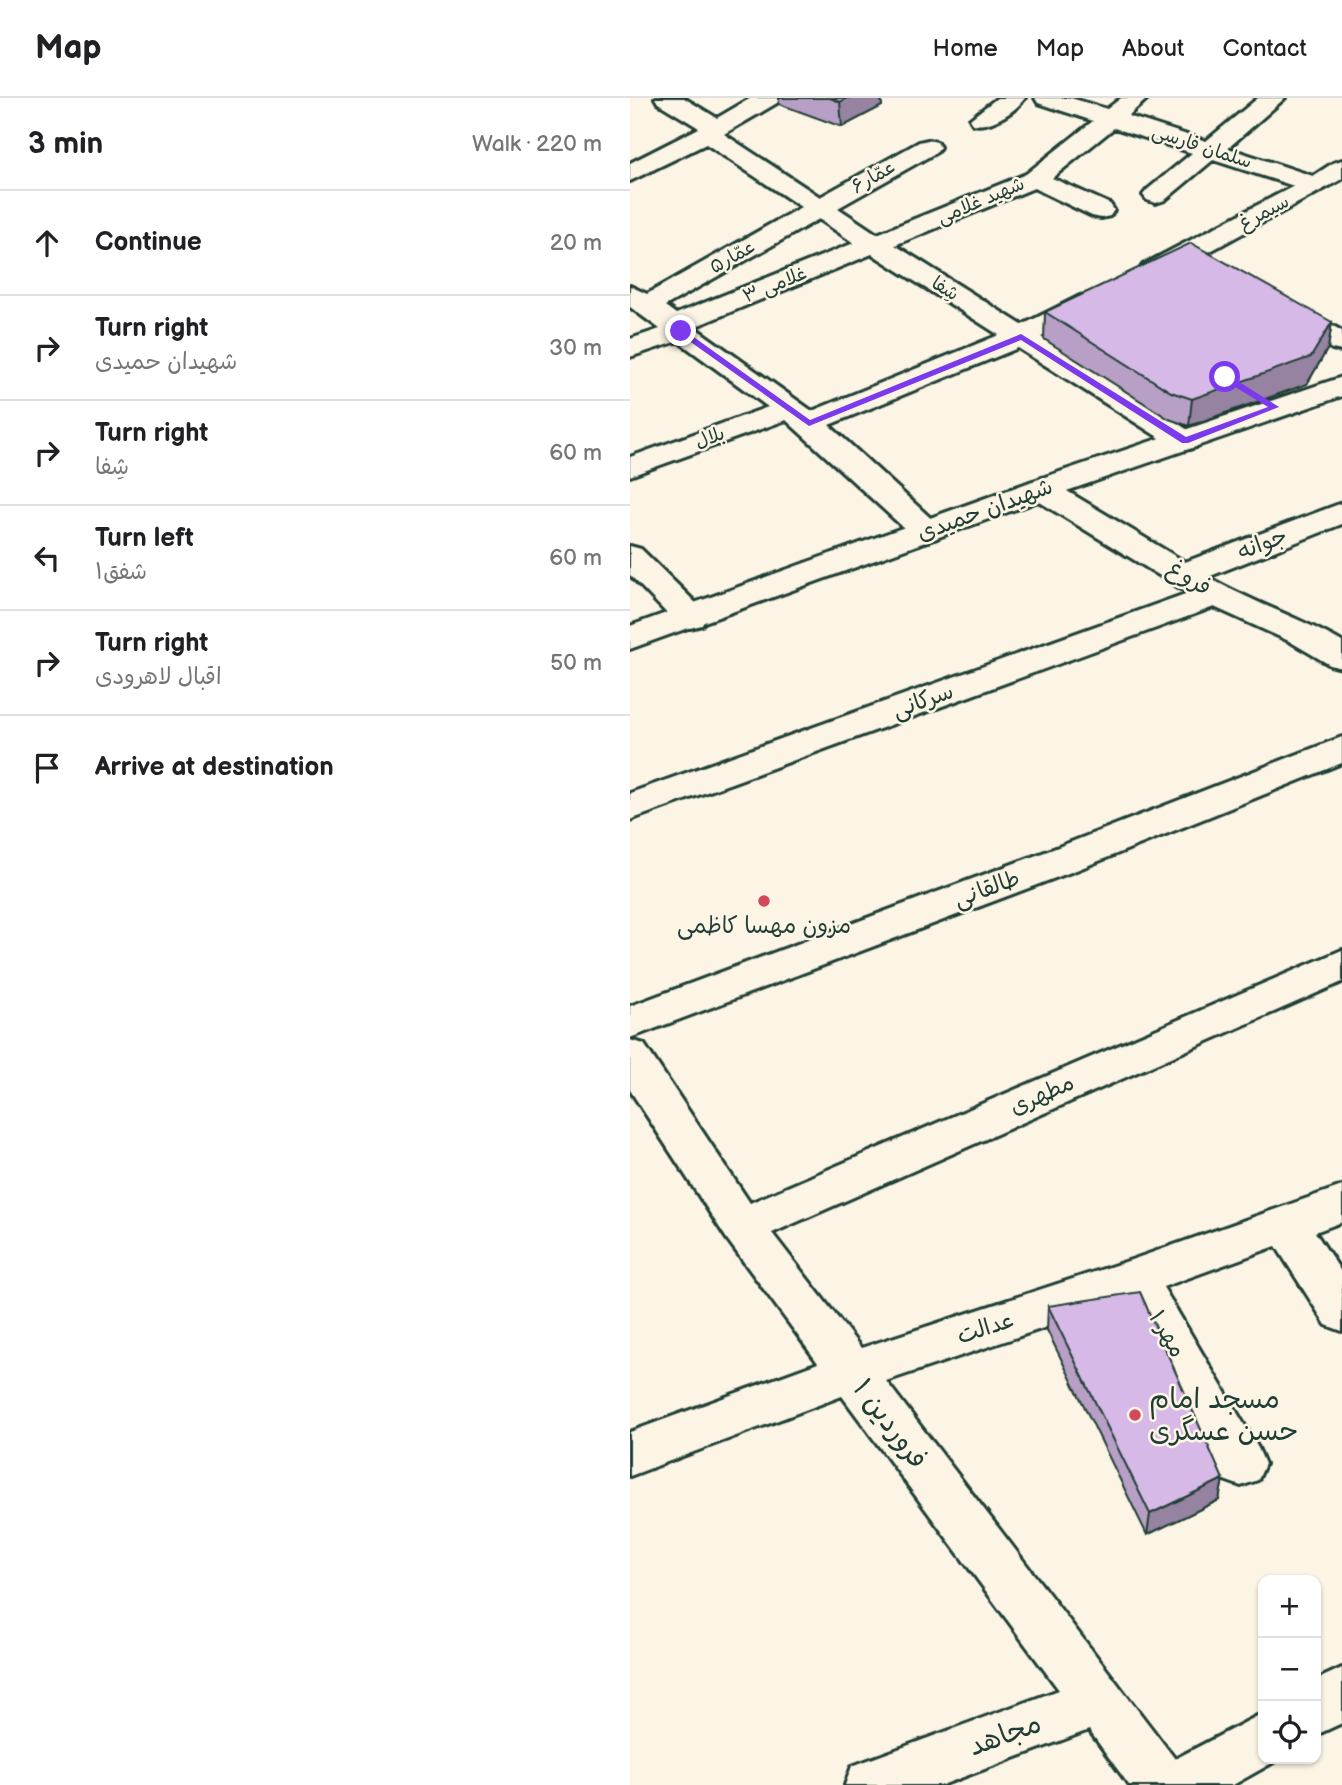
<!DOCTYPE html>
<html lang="en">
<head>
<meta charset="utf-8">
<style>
  :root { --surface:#fff; --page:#f6f6f6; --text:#202124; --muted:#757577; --line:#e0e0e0 }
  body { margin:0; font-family:"Balsamiq Sans","Playpen Sans Arabic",sans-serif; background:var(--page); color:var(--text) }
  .controls { position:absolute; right:21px; bottom:21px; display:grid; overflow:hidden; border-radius:14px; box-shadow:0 2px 5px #0004 }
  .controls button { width:63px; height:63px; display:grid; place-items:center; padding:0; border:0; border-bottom:2px solid var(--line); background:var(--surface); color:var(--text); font:35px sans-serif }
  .stop { position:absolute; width:21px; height:21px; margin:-16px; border:5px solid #7c3aed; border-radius:50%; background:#fff }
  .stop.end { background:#7c3aed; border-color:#fff; box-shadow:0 2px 7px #0008 }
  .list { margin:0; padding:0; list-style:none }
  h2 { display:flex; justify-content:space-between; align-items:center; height:91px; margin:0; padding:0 28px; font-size:30px }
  h2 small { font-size:23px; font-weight:400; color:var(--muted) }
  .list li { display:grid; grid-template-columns:46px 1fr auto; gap:21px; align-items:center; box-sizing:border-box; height:105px; padding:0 28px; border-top:2px solid var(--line) }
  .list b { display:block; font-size:26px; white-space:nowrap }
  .list p { margin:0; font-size:23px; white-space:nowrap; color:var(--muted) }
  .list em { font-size:23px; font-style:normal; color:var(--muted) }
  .icon { flex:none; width:38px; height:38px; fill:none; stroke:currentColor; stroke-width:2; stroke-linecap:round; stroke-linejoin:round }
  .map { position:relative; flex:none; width:712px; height:1687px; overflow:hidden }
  header { display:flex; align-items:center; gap:42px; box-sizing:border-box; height:98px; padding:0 35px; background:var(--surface); border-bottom:2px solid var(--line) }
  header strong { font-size:33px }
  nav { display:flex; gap:38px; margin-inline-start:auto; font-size:24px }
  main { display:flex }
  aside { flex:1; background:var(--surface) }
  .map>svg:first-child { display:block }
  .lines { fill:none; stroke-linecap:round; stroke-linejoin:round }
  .minor-casing { stroke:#1f3d34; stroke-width:6 }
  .tertiary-casing { stroke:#1f3d34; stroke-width:6 }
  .minor { fill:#fcf5e5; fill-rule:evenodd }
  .tertiary { fill:#fcf5e5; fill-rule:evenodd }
  .wall { fill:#b89fc6; stroke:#1f3d34; stroke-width:2 }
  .shaded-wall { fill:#9682a1; stroke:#1f3d34; stroke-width:2 }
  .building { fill:#d6b9e6; stroke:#1f3d34; stroke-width:2 }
  .route { fill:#7c3aed }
  .poi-dot { fill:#d1495b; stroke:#fcf5e5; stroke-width:2.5 }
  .labels { text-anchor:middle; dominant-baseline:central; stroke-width:5; stroke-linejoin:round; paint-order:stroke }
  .far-street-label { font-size:19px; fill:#1f3d34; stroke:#fcf5e5 }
  .street-label { font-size:23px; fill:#1f3d34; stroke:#fcf5e5 }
  .poi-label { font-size:23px; fill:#1f3d34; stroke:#fcf5e5 }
  .near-poi-label { font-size:28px; fill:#1f3d34; stroke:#fcf5e5; text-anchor:start }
  .near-street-label { font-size:28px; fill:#1f3d34; stroke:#fcf5e5 }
</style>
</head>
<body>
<header>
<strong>Map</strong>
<nav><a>Home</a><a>Map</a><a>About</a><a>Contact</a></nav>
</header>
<main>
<aside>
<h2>3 min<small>Walk · 220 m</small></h2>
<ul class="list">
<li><svg class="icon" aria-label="ahead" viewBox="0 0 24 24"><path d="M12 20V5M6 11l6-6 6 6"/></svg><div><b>Continue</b></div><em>20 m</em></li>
<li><svg class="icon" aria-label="right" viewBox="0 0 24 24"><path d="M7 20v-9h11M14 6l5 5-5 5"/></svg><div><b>Turn right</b><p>شهیدان حمیدی</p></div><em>30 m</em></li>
<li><svg class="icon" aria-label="right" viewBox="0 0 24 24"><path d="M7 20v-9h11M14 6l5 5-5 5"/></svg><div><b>Turn right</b><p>شِفا</p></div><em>60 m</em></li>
<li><svg class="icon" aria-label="left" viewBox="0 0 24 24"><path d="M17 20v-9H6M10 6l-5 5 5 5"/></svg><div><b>Turn left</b><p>۱شفق</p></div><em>60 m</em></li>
<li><svg class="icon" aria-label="right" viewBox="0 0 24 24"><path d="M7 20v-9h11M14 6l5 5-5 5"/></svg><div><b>Turn right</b><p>اقبال لاهرودی</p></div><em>50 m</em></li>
<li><svg class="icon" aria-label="arrive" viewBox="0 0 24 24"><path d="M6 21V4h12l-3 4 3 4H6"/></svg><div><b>Arrive at destination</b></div></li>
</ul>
</aside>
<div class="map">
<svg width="712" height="1687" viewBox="0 0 712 1687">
  <rect width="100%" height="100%" fill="#fcf5e5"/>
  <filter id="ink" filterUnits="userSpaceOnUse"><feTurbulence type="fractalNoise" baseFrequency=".0143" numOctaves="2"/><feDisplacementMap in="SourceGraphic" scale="14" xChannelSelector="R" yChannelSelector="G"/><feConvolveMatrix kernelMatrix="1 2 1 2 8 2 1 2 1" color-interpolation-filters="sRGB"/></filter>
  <g filter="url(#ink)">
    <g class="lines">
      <g class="minor-casing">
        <path id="minor" d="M25,0H54L87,20L121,0H150L147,5L94,36L190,99L289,44L298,42L307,44L310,49L307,54L208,110L247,136L396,76L463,23L408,5L405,0H441L477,11L491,0H518L498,18L576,43L628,0H655L598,50L683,78L703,65L712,62V81L533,179L523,181L513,179L509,173L513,167L664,88L583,62L535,102L526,105L517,102L513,97L517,92L562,55L484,30L422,80L480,106L484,112L480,118L471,120L462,118L404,90L265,147L392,227L450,198L460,196L470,198L474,204L470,210L411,239L566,337L570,343L566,349L555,352L544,349L388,250L199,327L307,426L312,433L307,440L296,443L285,440L156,322L0,378V359L138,309L48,243L0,259V241L30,231L0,209V188L17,196L171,109L76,46L0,83V65L69,30L28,5ZM189,121L224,145L46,216L35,208ZM242,156L369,237L182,313L64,229Z
          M367,0H395C385,14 360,30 343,26L340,21Z
          M655,205L665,207L712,233V253L702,251L645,219L641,213L645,207Z
          M411,382L422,384L555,464L712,405V426L578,479C621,504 669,519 712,544V570L700,567L659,543L584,509L0,722V695L558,495L400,398L396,391L400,384Z
          M0,448L11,451L72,511L76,519L72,527L60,530L48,527L0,477Z
          M712,852V884L142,1135L231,1250L504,1161L712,1088V1124L685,1134L712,1175V1233L696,1227L646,1148L533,1189L628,1350L635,1366L628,1382L611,1388L594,1382L494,1203L256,1283L545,1661L633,1615V1661H649L603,1687H499L459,1632L312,1687H215L222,1668L429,1592L212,1298L0,1378V1334L188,1265L97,1141L0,992V942L14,946L120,1105Z
          M712,1570V1625L686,1637V1582Z"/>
      </g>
      <g class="tertiary-casing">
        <path id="tertiary" d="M712,279V298L422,398L0,551V528L400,384Z
          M712,639V665L449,771L0,940V908L423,751Z"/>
      </g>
      <use href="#minor" class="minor"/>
      <use href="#tertiary" class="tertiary"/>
    </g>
    <path class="wall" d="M149,0H251L252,8L212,29L149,6Z
      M415,214L702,224L698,250L677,286L559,328L539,321L414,241Z
      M418,1208L593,1381L589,1402L517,1437L417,1232Z"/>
    <path class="shaded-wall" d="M217,0H251L252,8L212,29L210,4Z
      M702,224L698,250L677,286L559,328L562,301Z
      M593,1381L589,1402L517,1437L520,1416Z"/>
    <path class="building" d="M200,0H217L210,4Z
      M561,145L702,224L681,259L562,301L541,294L415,214Z
      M510,1194L593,1381L520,1416L418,1208Z"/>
  </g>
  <path class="route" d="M51,230L180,322L391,236L556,339L638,309L592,281V277H598L649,309L558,345H552L391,242L179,328L48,235Z"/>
  <g class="poi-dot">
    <circle cx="134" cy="803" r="7"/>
    <circle cx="505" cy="1317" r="7"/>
  </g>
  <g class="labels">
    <g class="far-street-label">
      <text transform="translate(572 49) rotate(18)">سلمان فارسی</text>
      <text transform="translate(244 79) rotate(-30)">۶عمّار</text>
      <text transform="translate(351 103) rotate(-23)">شهید غلامی</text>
      <text transform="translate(634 115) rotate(-28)">سیمرغ</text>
      <text transform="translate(103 159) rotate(-29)">۵عمّار</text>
      <text transform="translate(145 187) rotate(-22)">غلامی ۳</text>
      <text transform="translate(315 191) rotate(32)">شِفا</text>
      <text transform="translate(80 340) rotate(-20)">بلال</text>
    </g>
    <g class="street-label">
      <text transform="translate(355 412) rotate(-20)">شهیدان حمیدی</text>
      <text transform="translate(632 446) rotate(-21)">جوانه</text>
      <text transform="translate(559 480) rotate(31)">فروغ</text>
      <text transform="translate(293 603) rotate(-20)">سرکانی</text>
      <text transform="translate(357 791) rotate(-20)">طالقانی</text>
      <text transform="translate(412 997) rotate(-24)">مطهری</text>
      <text transform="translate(356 1230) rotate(-18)">عدالت</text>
      <text transform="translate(537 1236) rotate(60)">مهر ۱</text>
    </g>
    <g class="poi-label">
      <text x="134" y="828">مزون مهسا کاظمی</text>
    </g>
    <g class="near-poi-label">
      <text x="519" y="1301">مسجد امام<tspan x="519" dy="32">حسن عسگری</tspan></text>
    </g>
    <g class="near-street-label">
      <text transform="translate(260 1326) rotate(53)">فروردین ۱</text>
      <text transform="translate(375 1637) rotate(-20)">مجاهد</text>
    </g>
  </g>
</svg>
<div class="controls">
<button>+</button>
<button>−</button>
<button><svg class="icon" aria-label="locate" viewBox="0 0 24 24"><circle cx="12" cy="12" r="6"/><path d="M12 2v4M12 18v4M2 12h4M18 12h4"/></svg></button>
</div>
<div class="stop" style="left:595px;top:279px"></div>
<div class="stop end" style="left:51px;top:233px"></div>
</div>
</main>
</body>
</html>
